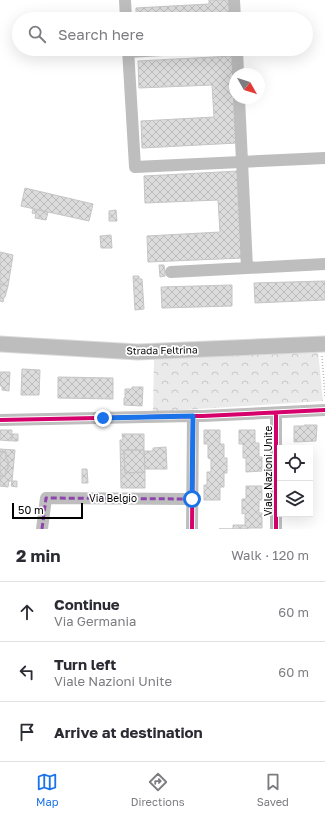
<!DOCTYPE html>
<html lang="en">
<head>
<meta charset="utf-8">
<style>
  :root { --surface:#fff; --page:#f2f2f3; --text:#2b2b33; --muted:#7c7c81; --line:#e1e1e2; --accent:#1a73e8 }
  body { margin:0; font-family:"Golos Text",sans-serif; background:var(--page); color:var(--text) }
  .controls { position:absolute; right:12px; bottom:12px; display:grid; overflow:hidden; border-radius:0px; box-shadow:0 4px 16px #0002 }
  .controls button { width:36px; height:36px; display:grid; place-items:center; padding:0; border:0; border-bottom:1px solid var(--line); background:var(--surface); color:var(--text); font:20px sans-serif }
  .compass { position:absolute; left:229px; top:68px; width:36px; height:36px; border-radius:50%; background:var(--surface); box-shadow:0 4px 16px #0002; rotate:129deg }
  .scale { position:absolute; left:12px; bottom:10px; width:71px; box-sizing:border-box; padding-left:4px; border:2px solid #000; border-top:0; font-size:11px; line-height:14px; white-space:nowrap; color:#000; -webkit-text-stroke:3px #fff; paint-order:stroke }
  .stop { position:absolute; width:12px; height:12px; margin:-9px; border:3px solid #1a73e8; border-radius:50%; background:#fff }
  .stop.end { background:#1a73e8; border-color:#fff; box-shadow:0 1px 4px #0008 }
  .list { margin:0; padding:0; list-style:none }
  h2 { display:flex; justify-content:space-between; align-items:center; height:52px; margin:0; padding:0 16px; font-size:17px }
  h2 small { font-size:13px; font-weight:400; color:var(--muted) }
  .list li { display:grid; grid-template-columns:26px 1fr auto; gap:12px; align-items:center; box-sizing:border-box; height:60px; padding:0 16px; border-top:1px solid var(--line) }
  .list b { display:block; font-size:15px; white-space:nowrap }
  .list p { margin:0; font-size:13px; white-space:nowrap; color:var(--muted) }
  .list em { font-size:13px; font-style:normal; color:var(--muted) }
  .icon { flex:none; width:22px; height:22px; fill:none; stroke:currentColor; stroke-width:2; stroke-linecap:round; stroke-linejoin:round }
  .map { position:relative; flex:none; width:325px; height:529px; overflow:hidden }
  .search { position:absolute; background:var(--surface); box-shadow:0 4px 16px #0002; left:12px; right:12px; top:12px; height:44px; display:flex; align-items:center; gap:10px; box-sizing:border-box; padding:0 14px; border-radius:22px; color:var(--muted); font-size:15px }
  .sheet { height:232px; background:var(--surface) }
  nav { display:flex; justify-content:space-around; align-items:center; box-sizing:border-box; height:56px; border-top:1px solid var(--line); background:var(--surface); font-size:11px; color:var(--muted) }
  nav a { display:grid; justify-items:center; gap:2px }
  nav .on { color:var(--accent) }
  .map>svg:first-child { display:block }
  .forest { fill:url(#forest-crowns) }
  .building { fill:url(#building-cross-hatch); stroke:#c5c5c5 }
  .lines { fill:none; stroke-linecap:round; stroke-linejoin:round }
  .major-casing { stroke:#dbdbdb; stroke-width:17 }
  .path { stroke:#b8b8b8; stroke-width:1.5; stroke-dasharray:1 2; stroke-linecap:butt }
  .minor { stroke:#bebebe; stroke-width:12 }
  .major { stroke:#bdbdbd; stroke-width:15 }
  .quiet { stroke:#8e44ad; stroke-width:3; stroke-dasharray:6 3; stroke-linecap:butt }
  .cycleway-casing { stroke:#fff; stroke-width:6 }
  .cycleway { stroke:#d6006c; stroke-width:4 }
  .route { stroke:#1a73e8; stroke-width:5 }
  .labels { text-anchor:middle; dominant-baseline:central; stroke-width:3.5; stroke-linejoin:round; paint-order:stroke }
  .street-label { font-size:10px; fill:#000; stroke:#fff }
</style>
</head>
<body>
<div class="map">
<svg width="325" height="529" viewBox="0 0 325 529">
  <defs>
    <pattern id="forest-crowns" width="20" height="18" patternUnits="userSpaceOnUse"><rect width="20" height="18" fill="#eaeaea"/><path d="M2 6a3 3 0 1 1 6 0M12 15a3 3 0 1 1 6 0" fill="none" stroke="#c7c7c7"/></pattern>
    <pattern id="building-cross-hatch" width="8" height="8" patternUnits="userSpaceOnUse"><rect width="8" height="8" fill="#dcdcdc"/><path d="M0 0l8 8M0 8l8-8" fill="none" stroke="#bbb"/></pattern>
  </defs>
  <rect width="100%" height="100%" fill="#fff"/>
  <path class="forest" d="M318,351L323,401L153,412L154,359Z"/>
  <path class="building" d="M209,0H230L231,19H136V8L209,4Z
    M233,56L237,143L142,148L141,121L214,117L212,85L139,88L138,61Z
    M239,171L243,258L148,262L147,236L220,232L218,200L145,203L144,176Z
    M25,188L93,204L89,221L21,206Z
    M33,209L48,212L46,220L35,218L36,214L32,213Z
    M116,210L117,221H109V211Z
    M111,235L112,248H101L100,236Z
    M0,252L13,255L8,286L0,284Z
    M159,265H164L165,276L160,277Z
    M133,276H139V279H142L144,309L135,310Z
    M325,281V300L255,303L254,283Z
    M0,284L8,286L5,297H4L3,302L0,301Z
    M232,285V306L162,308L161,287Z
    M22,369L40,370L39,395H21Z
    M0,372H10L9,391L2,390V386H0Z
    M58,377L113,378V399L58,398Z
    M132,387H143L142,406L124,405V398H125V389H132Z
    M304,425H317L316,441L294,442V426H304Z
    M0,430H12L11,441L0,440Z
    M204,430H220V444H224V458H227V473H224V487H220V500H204V485H207V472H211V459L208,458V444H204Z
    M239,430H255V443H259V457H262V471L246,472V458H243V444H239Z
    M12,434H18V441H12Z
    M122,434H144V450H124L125,473L145,472V488H121L120,440H123Z
    M166,447L167,469H145L144,451H153V448Z
    M0,449L15,450L12,481H9L8,487L0,486V476H5L6,469H8V460L6,459V452H0Z
    M124,450H144L145,472L125,473Z
    M0,452H6V459L8,460V469H6L5,476H0Z
    M82,469H87L88,483H82Z
    M12,481H17V487L11,486Z
    M246,486H262V500H259V513H262V528H248V529H219H233V525H245V513L242,514V499H246Z"/>
  <g class="lines">
    <g class="major-casing">
      <path id="major" d="M0,344L138,352L325,344"/>
    </g>
    <path class="path" d="M322,356L325,396"/>
    <path class="minor" d="M125,0L126,19
      M234,0L235,19
      M128,49L135,167L325,158
      M237,49L238,74
      M128,52L180,49
      M239,98L247,268L325,264
      M171,272L247,268
      M0,420L193,416H203L325,410
      M42,529L46,498L188,499
      M192,529L193,416
      M276,529V413"/>
    <use href="#major" class="major"/>
    <path class="quiet" d="M42,529L46,498L188,499"/>
    <g class="cycleway-casing">
      <path id="cycleway" d="M0,420L193,416H203L325,410
        M192,529L193,416
        M276,529V413"/>
    </g>
    <use href="#cycleway" class="cycleway"/>
  </g>
  <g class="lines">
    <path class="route" d="M103,418L193,416L192,499"/>
  </g>
  <g class="labels">
    <g class="street-label">
      <text transform="translate(162 350) rotate(-1)">Strada Feltrina</text>
      <text transform="translate(268 471) rotate(-90)">Viale Nazioni Unite</text>
      <text x="113" y="498">Via Belgio</text>
    </g>
  </g>
</svg>
<div class="controls">
<button><svg class="icon" aria-label="locate" viewBox="0 0 24 24"><circle cx="12" cy="12" r="6"/><path d="M12 2v4M12 18v4M2 12h4M18 12h4"/></svg></button>
<button><svg class="icon" aria-label="layers" viewBox="0 0 24 24"><path d="M12 4l9 5-9 5-9-5zM3 14l9 5 9-5"/></svg></button>
</div>
<svg class="compass" viewBox="-18 -18 36 36"><path d="M0-13l5 13h-10z" fill="#e53935"/><path d="M0 13l5-13h-10z" fill="#7c7c81"/></svg>
<div class="scale">50 m</div>
<div class="stop" style="left:192px;top:499px"></div>
<div class="stop end" style="left:103px;top:418px"></div>
<div class="search"><svg class="icon" aria-label="search" viewBox="0 0 24 24"><circle cx="10" cy="10" r="6"/><path d="M15 15l6 6"/></svg>Search here</div>
</div>
<section class="sheet">
<h2>2 min<small>Walk · 120 m</small></h2>
<ul class="list">
<li><svg class="icon" aria-label="ahead" viewBox="0 0 24 24"><path d="M12 20V5M6 11l6-6 6 6"/></svg><div><b>Continue</b><p>Via Germania</p></div><em>60 m</em></li>
<li><svg class="icon" aria-label="left" viewBox="0 0 24 24"><path d="M17 20v-9H6M10 6l-5 5 5 5"/></svg><div><b>Turn left</b><p>Viale Nazioni Unite</p></div><em>60 m</em></li>
<li><svg class="icon" aria-label="arrive" viewBox="0 0 24 24"><path d="M6 21V4h12l-3 4 3 4H6"/></svg><div><b>Arrive at destination</b></div></li>
</ul>
</section>
<nav>
<a class="on"><svg class="icon" aria-label="map" viewBox="0 0 24 24"><path d="M3 6l6-2 6 2 6-2v14l-6 2-6-2-6 2zM9 4v14M15 6v14"/></svg>Map</a>
<a><svg class="icon" aria-label="directions" viewBox="0 0 24 24"><path d="M12 3l9 9-9 9-9-9zM9 14v-3h6M13 9l2 2-2 2"/></svg>Directions</a>
<a><svg class="icon" aria-label="saved" viewBox="0 0 24 24"><path d="M7 4h10v16l-5-4-5 4z"/></svg>Saved</a>
</nav>
</body>
</html>
